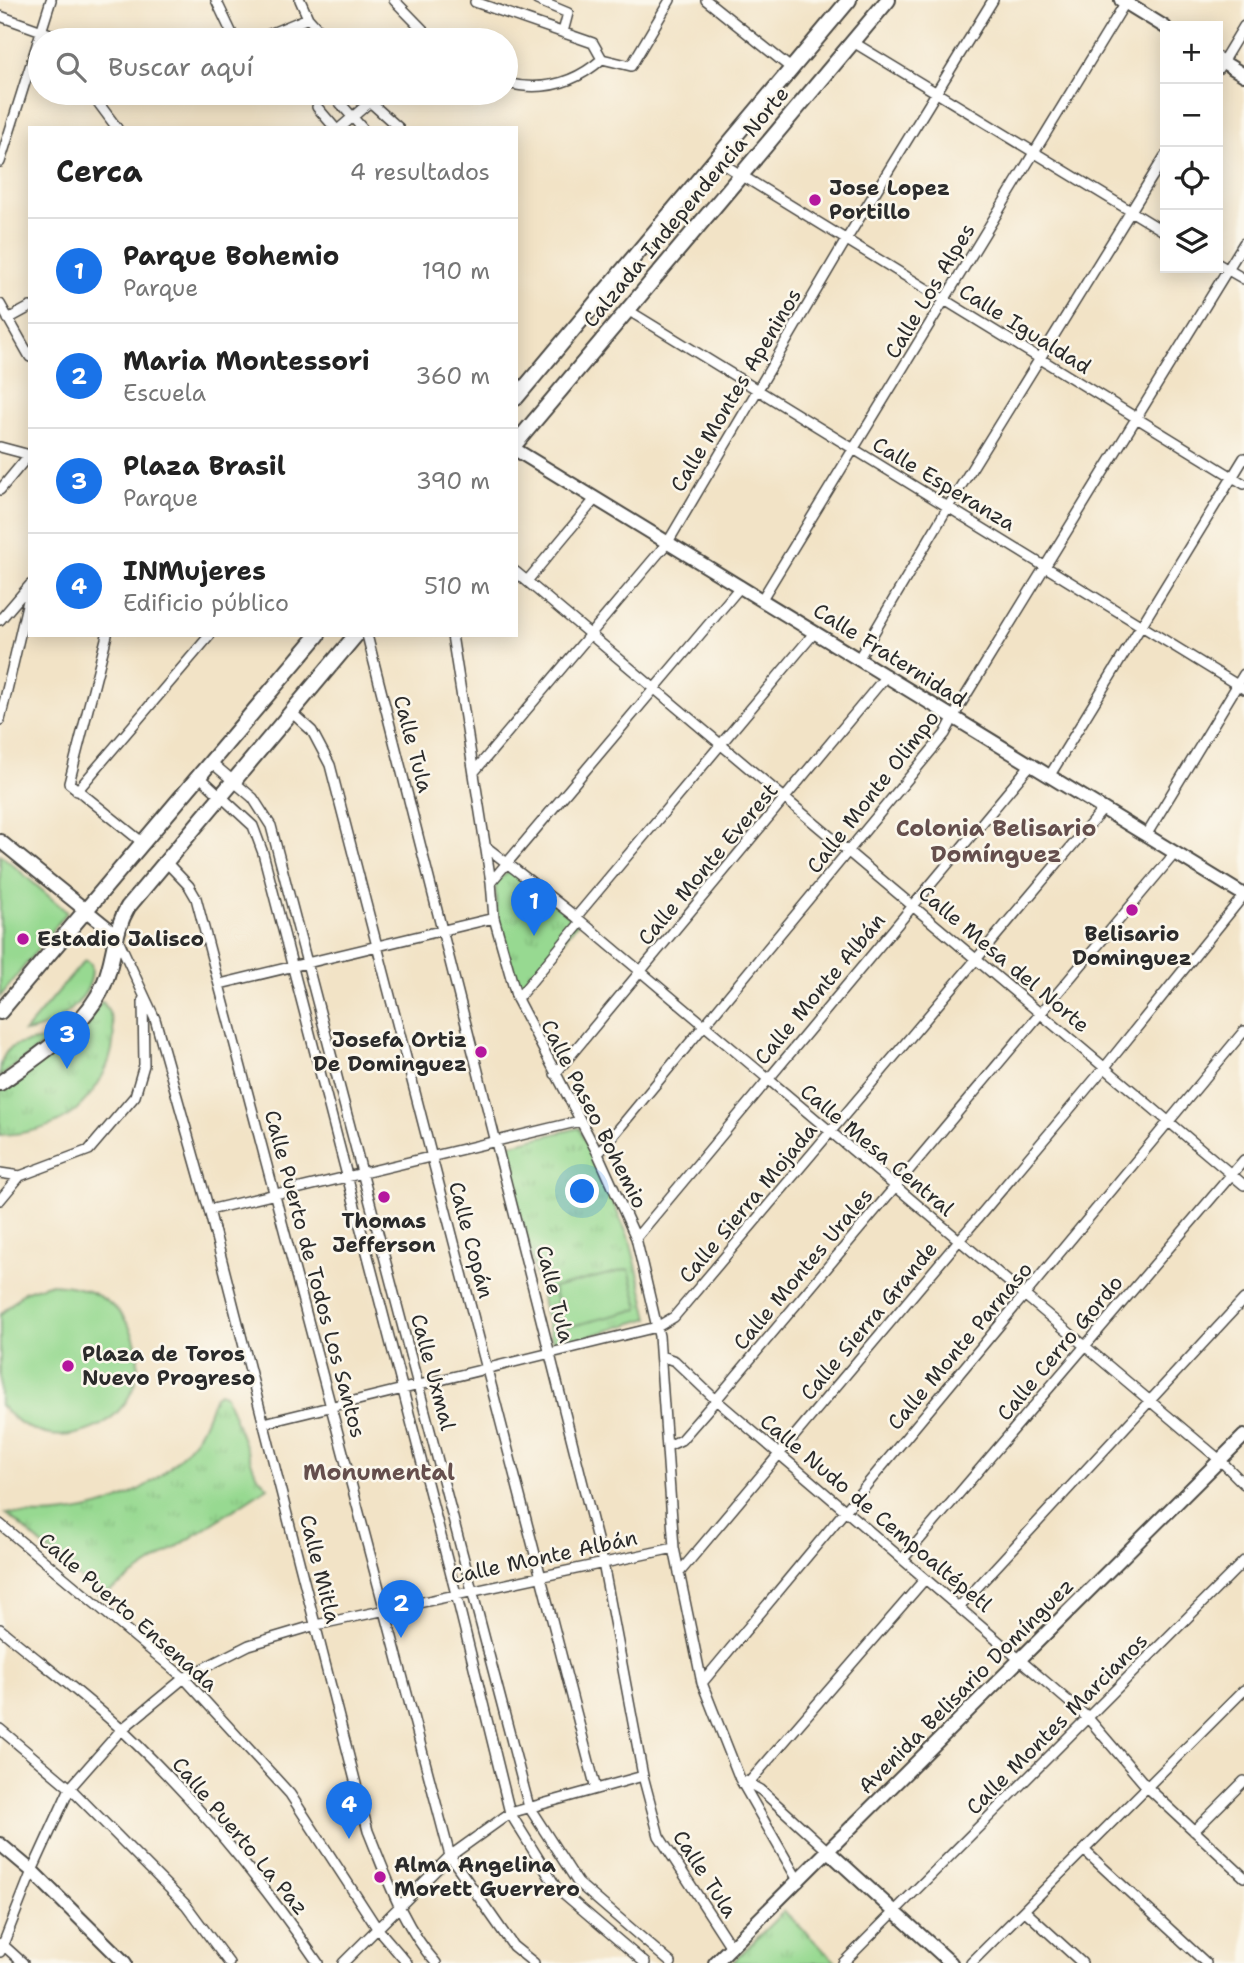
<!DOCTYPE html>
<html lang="es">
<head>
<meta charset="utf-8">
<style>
  :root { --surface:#fff; --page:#f6f6f6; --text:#222; --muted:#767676; --line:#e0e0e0; --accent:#1a73e8 }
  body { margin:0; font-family:"Shantell Sans",sans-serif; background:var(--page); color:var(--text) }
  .controls { position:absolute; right:21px; top:21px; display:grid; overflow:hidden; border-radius:0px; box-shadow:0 4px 18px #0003 }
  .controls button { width:63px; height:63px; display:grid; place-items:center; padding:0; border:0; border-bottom:2px solid var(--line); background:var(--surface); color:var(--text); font:35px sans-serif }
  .you { position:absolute; left:583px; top:1192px; width:24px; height:24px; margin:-18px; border:5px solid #fff; border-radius:50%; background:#1a73e8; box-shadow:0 0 0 10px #1a73e833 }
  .badge { display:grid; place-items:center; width:46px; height:46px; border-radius:50%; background:var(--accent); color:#fff; font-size:23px; font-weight:700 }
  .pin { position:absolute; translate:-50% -58px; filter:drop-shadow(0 2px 4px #0008) }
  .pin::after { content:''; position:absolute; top:37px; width:24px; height:21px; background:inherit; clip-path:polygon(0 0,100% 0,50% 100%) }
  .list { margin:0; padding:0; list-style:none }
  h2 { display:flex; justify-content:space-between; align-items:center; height:91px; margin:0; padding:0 28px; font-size:30px }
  h2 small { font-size:23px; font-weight:400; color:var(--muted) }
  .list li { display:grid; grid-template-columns:46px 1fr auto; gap:21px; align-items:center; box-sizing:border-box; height:105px; padding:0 28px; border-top:2px solid var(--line) }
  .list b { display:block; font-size:26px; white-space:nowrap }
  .list p { margin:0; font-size:23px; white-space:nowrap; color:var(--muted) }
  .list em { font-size:23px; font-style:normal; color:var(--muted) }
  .icon { flex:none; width:38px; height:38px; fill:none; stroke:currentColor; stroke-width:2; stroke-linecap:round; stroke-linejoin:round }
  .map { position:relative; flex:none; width:1244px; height:1963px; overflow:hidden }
  .search { position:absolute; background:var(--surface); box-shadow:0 4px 18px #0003; left:28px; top:28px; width:490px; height:77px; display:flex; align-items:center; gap:18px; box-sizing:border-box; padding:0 24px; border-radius:38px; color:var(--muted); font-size:26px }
  .panel { position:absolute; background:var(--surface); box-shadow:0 4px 18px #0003; left:28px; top:126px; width:490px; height:511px; border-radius:0px }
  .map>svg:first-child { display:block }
  .grass { fill:url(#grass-tufts); stroke:#61825e; stroke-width:2 }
  .pitch { fill:#97d991; stroke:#61825e; stroke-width:2 }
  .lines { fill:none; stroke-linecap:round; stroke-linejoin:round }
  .street-casing { stroke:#494742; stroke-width:12 }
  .secondary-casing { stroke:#494742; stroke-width:16 }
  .primary-casing { stroke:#494742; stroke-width:18 }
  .street { stroke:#fff; stroke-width:9 }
  .secondary { stroke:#fff; stroke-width:12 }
  .primary { stroke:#fff; stroke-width:14 }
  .poi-dot { fill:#b5179e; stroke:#fbf7ec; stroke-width:2.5 }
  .labels { text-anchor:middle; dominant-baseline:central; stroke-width:5; stroke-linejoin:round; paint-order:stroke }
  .poi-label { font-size:21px; font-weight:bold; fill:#2b2b2b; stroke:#fbf7ec; text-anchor:start }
  .street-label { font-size:21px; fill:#2b2b2b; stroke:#fbf7ec }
  .neighbourhood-label { font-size:23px; font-weight:bold; fill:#654f4d; stroke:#fbf7ec }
</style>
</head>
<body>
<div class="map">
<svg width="1244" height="1963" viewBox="0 0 1244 1963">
  <defs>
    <pattern id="grass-tufts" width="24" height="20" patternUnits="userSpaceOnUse" patternTransform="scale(1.75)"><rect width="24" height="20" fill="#97d991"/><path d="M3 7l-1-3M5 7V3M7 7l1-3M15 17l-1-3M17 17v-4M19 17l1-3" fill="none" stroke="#82ba7d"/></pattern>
  </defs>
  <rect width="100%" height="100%" fill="#fbf7ec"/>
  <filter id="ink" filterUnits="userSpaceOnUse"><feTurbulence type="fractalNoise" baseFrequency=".0143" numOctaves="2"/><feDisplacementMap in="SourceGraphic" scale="14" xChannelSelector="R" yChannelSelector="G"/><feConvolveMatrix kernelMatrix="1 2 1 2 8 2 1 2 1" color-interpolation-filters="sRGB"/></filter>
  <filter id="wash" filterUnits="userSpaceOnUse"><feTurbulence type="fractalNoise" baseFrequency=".00686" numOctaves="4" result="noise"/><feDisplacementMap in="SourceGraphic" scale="28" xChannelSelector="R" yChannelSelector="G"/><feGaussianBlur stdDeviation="1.57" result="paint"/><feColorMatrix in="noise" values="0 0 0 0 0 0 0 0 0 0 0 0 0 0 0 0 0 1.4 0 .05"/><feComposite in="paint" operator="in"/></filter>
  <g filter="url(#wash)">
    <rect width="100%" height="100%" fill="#f2e3c6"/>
    <path class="grass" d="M510,871L522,877L578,923L518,995L497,918L495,881Z
      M85,960L91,964C98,997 53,1030 24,1032Z
      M102,1001C132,1038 98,1098 64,1119C45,1130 21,1134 0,1135V1092L80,1030Z
      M50,1039L0,1077C0,1041 20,1044 50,1039Z
      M579,1128L630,1240L649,1318L554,1347L503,1146Z
      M220,1393L226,1396L256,1474L268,1487L101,1597L6,1513C82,1521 150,1502 197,1436C205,1425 209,1409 215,1396Z
      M784,1911L837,1963H732Z"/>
    <path class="pitch" d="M0,854L67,912L0,997Z
      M629,1269L639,1309L564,1328L553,1288Z
      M48,1284C161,1285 166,1420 71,1435C42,1439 19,1426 0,1405V1315L24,1292Z"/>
  </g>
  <g filter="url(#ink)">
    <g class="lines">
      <g class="street-casing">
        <path id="street" d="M216,0L235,40
          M300,0L308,18L328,40
          M394,0L433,40
          M537,0L568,13L563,32
          M706,0L792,69
          M475,2L593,43L602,59
          M0,16L67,40
          M255,40L308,18
          M853,42L1165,232
          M1218,69L1244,26
          M506,83C543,92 574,84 602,59L631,66L670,0
          M91,93L117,128
          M366,93L370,102L399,128
          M334,96L362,128
          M317,107L335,128
          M340,128L370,102
          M715,159L1244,484
          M0,162L51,0
          M1218,264L1244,279
          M0,304L30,357
          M626,309L1244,689
          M8,319L30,307
          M0,447L30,455
          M0,490L29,455
          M516,572L1244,1185
          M527,581L596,498
          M762,599L1127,0
          M0,620L30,585
          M107,635L69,783L143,843
          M367,635L603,1563L643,1776L659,1836L731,1947
          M452,635L491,882L494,918L517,999L598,1154L636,1238L659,1336L674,1548L702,1683L740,1779L799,1882
          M859,658L948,507L1165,156
          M291,712L312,731L330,765L596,1789
          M0,720L30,592
          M211,762L253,798L271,826L529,1807L578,1883L671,1963
          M474,772L668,542L846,240L993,0
          M1050,775L1244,458
          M199,776L253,826L263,853L456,1594L510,1813L556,1887L645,1963
          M77,791L210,635
          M1147,834L1244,674
          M485,846L576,917L1220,1460L1244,1484
          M167,863L189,886L196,898L450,1856L513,1946L534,1963
          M491,882L741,586
          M576,917L815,632
          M117,937L155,1019L209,1210L368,1831C387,1877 402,1925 436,1963
          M220,984L494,918
          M517,999L581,922
          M555,1074L887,675
          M598,1154L945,734L960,705L1244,243
          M0,1173L20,1176L89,1150L135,1096L144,1065L143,1000
          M0,1200L20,1176
          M209,1210L580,1121
          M636,1238L1032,763
          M661,1356L675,1361L716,1400L1088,1718L1147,1787L1244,1877
          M264,1423L657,1327L674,1317L1104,808
          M668,1446L681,1440L716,1400L1176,852
          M0,1524L184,1678L290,1794L377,1928L407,1963
          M903,1559L1244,1160
          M679,1573L1105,1067L1244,895
          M959,1607L1244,1299
          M0,1629C41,1663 84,1695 123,1731C197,1801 261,1880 318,1963
          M702,1683L1244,1031
          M0,1729L70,1788L186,1905L229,1963
          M745,1781L761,1790L829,1852
          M745,1787L925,1579
          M1194,1831L1244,1781
          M1084,1850L1206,1963
          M1024,1910L1082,1963
          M1,1943L23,1963
          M0,1952L32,1871L70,1788L121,1730L184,1678L249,1645L316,1625L674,1548
          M343,1963L450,1856L510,1813L643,1776
          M843,1963L1244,1561
          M971,1963L1244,1690"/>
      </g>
      <g class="secondary-casing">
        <path id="secondary" d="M1121,0L1165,27
          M1218,59L1244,75
          M516,450L1244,895
          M0,841L115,934
          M0,1844L32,1871L125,1963
          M829,1852L951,1963
          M715,1963L1244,1436"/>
      </g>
      <g class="primary-casing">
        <path id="primary" d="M516,398L849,0
          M516,443L888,0
          M0,1012L318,635
          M0,1083C36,1057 86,1027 104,984C115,958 113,932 128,907L356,635"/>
      </g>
      <use href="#street" class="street"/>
      <use href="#secondary" class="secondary"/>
      <use href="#primary" class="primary"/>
    </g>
  </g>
  <g class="poi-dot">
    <circle cx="815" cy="200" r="7"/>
    <circle cx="1132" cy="910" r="7"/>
    <circle cx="23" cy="939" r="7"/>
    <circle cx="481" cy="1052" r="7"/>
    <circle cx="384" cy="1197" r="7"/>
    <circle cx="68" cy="1366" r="7"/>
    <circle cx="380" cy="1877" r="7"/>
  </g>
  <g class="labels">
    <g class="poi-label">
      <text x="829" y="188">Jose Lopez<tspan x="829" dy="24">Portillo</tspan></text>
      <text x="1132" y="934" text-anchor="middle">Belisario<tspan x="1132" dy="24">Dominguez</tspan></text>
      <text x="37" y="939">Estadio Jalisco</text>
      <text x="467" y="1040" text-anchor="end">Josefa Ortiz<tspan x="467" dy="24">De Dominguez</tspan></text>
      <text x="384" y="1221" text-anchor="middle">Thomas<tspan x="384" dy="24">Jefferson</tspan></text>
      <text x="82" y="1354">Plaza de Toros<tspan x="82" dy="24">Nuevo Progreso</tspan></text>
      <text x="394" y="1865">Alma Angelina<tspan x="394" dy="24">Morett Guerrero</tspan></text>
    </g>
    <g class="street-label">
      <text transform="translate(686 207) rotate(-50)">Calzada Independencia Norte</text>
      <text transform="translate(930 291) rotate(-59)">Calle Los Alpes</text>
      <text transform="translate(1025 329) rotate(32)">Calle Igualdad</text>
      <text transform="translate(736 390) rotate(-59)">Calle Montes Apeninos</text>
      <text transform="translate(944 484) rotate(31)">Calle Esperanza</text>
      <text transform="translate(890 655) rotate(32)">Calle Fraternidad</text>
      <text transform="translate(413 744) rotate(75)">Calle Tula</text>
      <text transform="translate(873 792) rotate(-52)">Calle Monte Olimpo</text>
      <text transform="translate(708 864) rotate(-50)">Calle Monte Everest</text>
      <text transform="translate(1004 959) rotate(40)">Calle Mesa del Norte</text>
      <text transform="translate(820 989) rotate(-50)">Calle Monte Albán</text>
      <text transform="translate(594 1114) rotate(63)">Calle Paseo Bohemio</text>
      <text transform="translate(877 1150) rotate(40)">Calle Mesa Central</text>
      <text transform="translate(748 1203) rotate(-50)">Calle Sierra Mojada</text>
      <text transform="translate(471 1240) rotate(75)">Calle Copán</text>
      <text transform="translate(803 1269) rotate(-50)">Calle Montes Urales</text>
      <text transform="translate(315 1274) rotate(75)">Calle Puerto de Todos Los Santos</text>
      <text transform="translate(555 1294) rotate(76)">Calle Tula</text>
      <text transform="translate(869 1321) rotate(-50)">Calle Sierra Grande</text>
      <text transform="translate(960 1346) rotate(-50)">Calle Monte Parnaso</text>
      <text transform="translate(1060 1348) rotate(-50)">Calle Cerro Gordo</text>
      <text transform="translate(433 1372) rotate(75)">Calle Uxmal</text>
      <text transform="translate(876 1513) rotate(40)">Calle Nudo de Cempoaltépetl</text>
      <text transform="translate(544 1557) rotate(-12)">Calle Monte Albán</text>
      <text transform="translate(320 1569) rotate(76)">Calle Mitla</text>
      <text transform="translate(128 1612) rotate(41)">Calle Puerto Ensenada</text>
      <text transform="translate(966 1686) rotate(-45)">Avenida Belisario Domínguez</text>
      <text transform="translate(1057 1724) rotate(-45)">Calle Montes Marcianos</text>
      <text transform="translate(240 1836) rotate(50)">Calle Puerto La Paz</text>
      <text transform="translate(705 1874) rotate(57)">Calle Tula</text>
    </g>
    <g class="neighbourhood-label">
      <text x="996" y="828">Colonia Belisario<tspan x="996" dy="26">Domínguez</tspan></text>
      <text x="379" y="1472">Monumental</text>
    </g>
  </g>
</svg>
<div class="controls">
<button>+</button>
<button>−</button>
<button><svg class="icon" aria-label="locate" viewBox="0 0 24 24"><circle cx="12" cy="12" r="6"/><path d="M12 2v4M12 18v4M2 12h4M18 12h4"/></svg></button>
<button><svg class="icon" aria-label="layers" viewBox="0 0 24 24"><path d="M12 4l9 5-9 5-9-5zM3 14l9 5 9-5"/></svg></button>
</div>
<div class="you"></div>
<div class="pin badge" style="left:534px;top:936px">1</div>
<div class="pin badge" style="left:401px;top:1638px">2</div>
<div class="pin badge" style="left:67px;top:1069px">3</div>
<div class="pin badge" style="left:349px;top:1839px">4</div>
<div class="search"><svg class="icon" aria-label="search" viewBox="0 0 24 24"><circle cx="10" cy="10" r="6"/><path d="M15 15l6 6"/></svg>Buscar aquí</div>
<section class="panel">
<h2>Cerca<small>4 resultados</small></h2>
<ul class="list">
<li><span class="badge">1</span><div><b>Parque Bohemio</b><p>Parque</p></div><em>190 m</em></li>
<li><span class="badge">2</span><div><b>Maria Montessori</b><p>Escuela</p></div><em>360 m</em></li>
<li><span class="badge">3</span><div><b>Plaza Brasil</b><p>Parque</p></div><em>390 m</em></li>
<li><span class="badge">4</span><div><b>INMujeres</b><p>Edificio público</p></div><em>510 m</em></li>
</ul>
</section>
</div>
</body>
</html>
